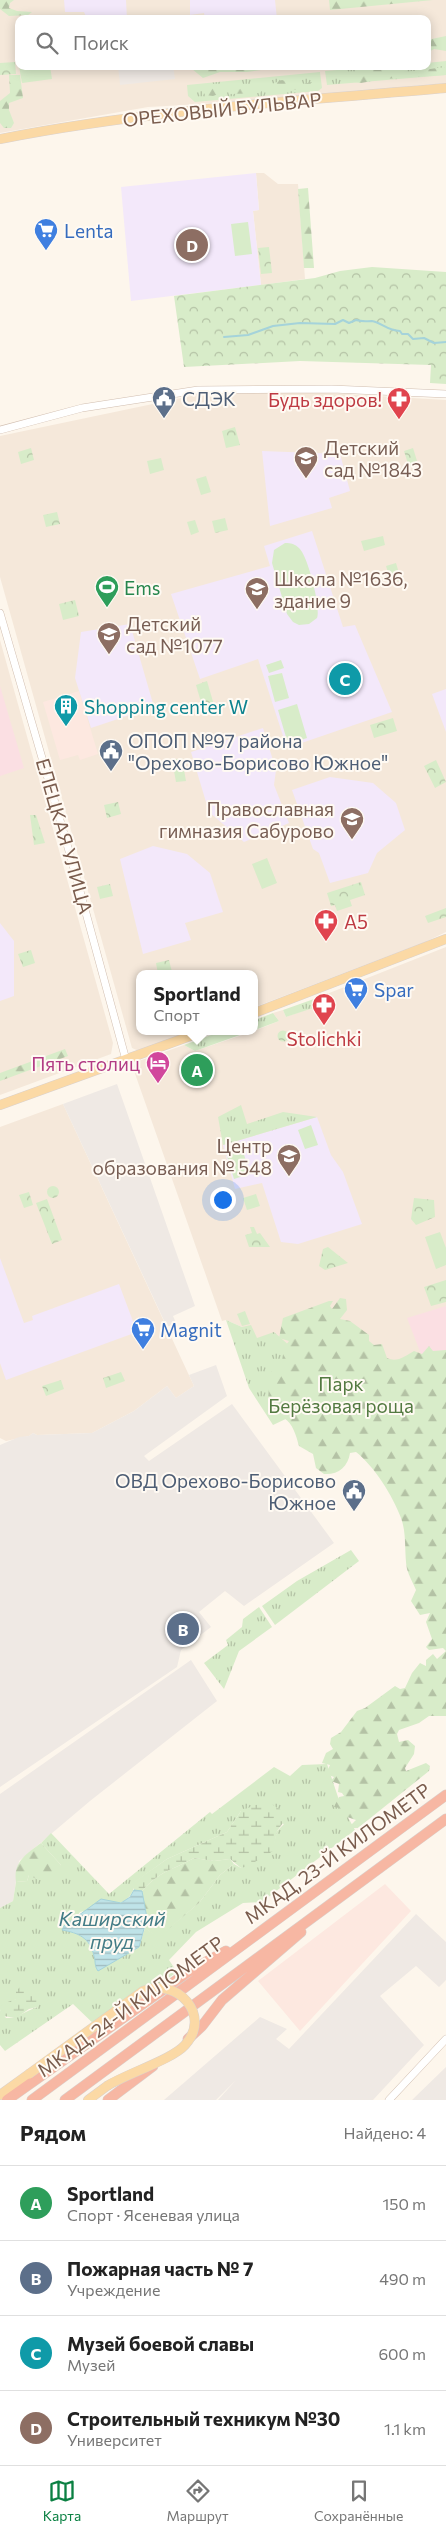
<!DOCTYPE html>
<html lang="ru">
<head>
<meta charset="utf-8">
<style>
  :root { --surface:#fff; --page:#f2f2f2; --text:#222; --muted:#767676; --line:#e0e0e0; --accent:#0b8043 }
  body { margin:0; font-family:Commissioner,sans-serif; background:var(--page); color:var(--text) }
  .you { position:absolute; left:222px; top:1199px; width:18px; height:18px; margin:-12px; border:4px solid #fff; border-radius:50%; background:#1a73e8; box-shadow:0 0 0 8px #1a73e833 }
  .badge { display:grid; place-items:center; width:32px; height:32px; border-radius:50%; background:var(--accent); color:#fff; font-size:16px; font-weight:700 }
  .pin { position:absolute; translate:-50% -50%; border:2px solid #fff; box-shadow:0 1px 5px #0006 }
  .popup { position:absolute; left:136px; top:970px; width:122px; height:65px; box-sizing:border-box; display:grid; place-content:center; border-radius:10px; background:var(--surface); filter:drop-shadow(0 1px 4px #0005); font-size:16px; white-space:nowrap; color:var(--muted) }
  .popup b { font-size:19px; color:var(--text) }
  .popup::after { content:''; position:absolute; left:50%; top:100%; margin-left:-10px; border:10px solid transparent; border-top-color:var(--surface) }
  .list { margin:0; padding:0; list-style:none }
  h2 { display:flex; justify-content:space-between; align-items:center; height:65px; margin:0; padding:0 20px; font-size:21px }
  h2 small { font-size:16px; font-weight:400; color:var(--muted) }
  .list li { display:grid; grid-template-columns:32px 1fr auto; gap:15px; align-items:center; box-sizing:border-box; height:75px; padding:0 20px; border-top:1px solid var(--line) }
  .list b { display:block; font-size:19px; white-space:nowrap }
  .list p { margin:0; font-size:16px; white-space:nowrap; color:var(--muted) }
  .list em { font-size:16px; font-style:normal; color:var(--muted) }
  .icon { flex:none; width:28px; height:28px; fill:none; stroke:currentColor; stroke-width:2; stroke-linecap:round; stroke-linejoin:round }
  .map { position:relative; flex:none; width:446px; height:2100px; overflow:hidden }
  .search { position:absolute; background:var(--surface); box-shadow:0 2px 12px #0003; left:15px; right:15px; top:15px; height:55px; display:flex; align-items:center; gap:12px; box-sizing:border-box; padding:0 18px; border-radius:10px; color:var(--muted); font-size:19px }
  .sheet { height:365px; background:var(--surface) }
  nav { display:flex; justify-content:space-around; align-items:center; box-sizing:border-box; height:70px; border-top:1px solid var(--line); background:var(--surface); font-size:14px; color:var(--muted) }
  nav a { display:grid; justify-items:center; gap:2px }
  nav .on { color:var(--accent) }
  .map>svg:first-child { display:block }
  .residential { fill:#f5e8da; fill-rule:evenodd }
  .commercial { fill:#fde8e0 }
  .industrial { fill:#efe9e4 }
  .education { fill:#f3e8fa }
  .medical { fill:#fbdfe3 }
  .grass { fill:url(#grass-tufts); fill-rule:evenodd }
  .forest { fill:url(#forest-firs) }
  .wetland { fill:url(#wetland-marsh) }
  .park { fill:url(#park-crowns) }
  .garden { fill:#d8ecc9 }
  .water { fill:url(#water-rules); stroke:#a5d3da }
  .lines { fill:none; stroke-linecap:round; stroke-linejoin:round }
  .stream { stroke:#a5d3da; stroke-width:2 }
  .minor-casing { stroke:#d1beb0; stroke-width:8 }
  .major-casing { stroke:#dad1cd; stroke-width:10 }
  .highway-casing { stroke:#dad1cd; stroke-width:11 }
  .minor { stroke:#fff; stroke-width:7 }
  .major { stroke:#fbd9a5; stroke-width:9 }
  .highway { stroke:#f7b7a3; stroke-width:10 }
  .major-bridge-casing { stroke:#dad1cd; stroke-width:10; stroke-linecap:butt }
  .major-bridge { stroke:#fbd9a5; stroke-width:9 }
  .labels { text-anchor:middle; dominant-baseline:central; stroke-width:4; stroke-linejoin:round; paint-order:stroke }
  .street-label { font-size:19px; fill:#7a5c4d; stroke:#fffaf3 }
  .shop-label { font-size:19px; fill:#366cbe; stroke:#fffaf3; text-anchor:start }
  .service-label { font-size:19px; fill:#4e5e75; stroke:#fffaf3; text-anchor:start }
  .health-label { font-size:19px; fill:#be3a42; stroke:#fffaf3; text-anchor:end }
  .education-label { font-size:19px; fill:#785e54; stroke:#fffaf3; text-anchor:start }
  .leisure-label { font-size:19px; fill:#27864d; stroke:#fffaf3; text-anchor:start }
  .culture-label { font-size:19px; fill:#0d838f; stroke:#fffaf3; text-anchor:start }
  .hotel-label { font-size:19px; fill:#b23c85; stroke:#fffaf3; text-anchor:end }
  .park-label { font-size:19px; fill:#537a41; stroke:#fffaf3 }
  .water-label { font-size:20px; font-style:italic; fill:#437c86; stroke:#fffaf3 }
</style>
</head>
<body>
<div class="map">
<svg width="446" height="2100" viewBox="0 0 446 2100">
  <defs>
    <pattern id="grass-tufts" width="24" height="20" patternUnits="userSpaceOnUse" patternTransform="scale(1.25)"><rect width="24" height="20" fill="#d8ecc9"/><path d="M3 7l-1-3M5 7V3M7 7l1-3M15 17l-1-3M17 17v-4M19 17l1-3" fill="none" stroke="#b4c2a5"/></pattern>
    <pattern id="forest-firs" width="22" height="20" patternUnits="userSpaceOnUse" patternTransform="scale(1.25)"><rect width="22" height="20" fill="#d8ecc9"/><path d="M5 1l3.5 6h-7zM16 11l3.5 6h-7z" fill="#b4c2a5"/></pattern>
    <pattern id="wetland-marsh" width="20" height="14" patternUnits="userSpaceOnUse" patternTransform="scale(1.25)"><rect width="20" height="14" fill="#d8ecc9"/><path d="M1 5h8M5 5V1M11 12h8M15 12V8" fill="none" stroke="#b4c2a5"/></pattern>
    <pattern id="park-crowns" width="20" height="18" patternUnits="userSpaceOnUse" patternTransform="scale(1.25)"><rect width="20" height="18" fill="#d8ecc9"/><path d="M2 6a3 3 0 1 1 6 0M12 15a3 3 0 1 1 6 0" fill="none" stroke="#b4c2a5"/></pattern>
    <pattern id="water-rules" width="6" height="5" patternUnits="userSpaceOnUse" patternTransform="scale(1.25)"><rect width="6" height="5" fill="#bfe3e8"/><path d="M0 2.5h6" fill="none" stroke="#a0bbbe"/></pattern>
  </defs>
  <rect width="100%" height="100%" fill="#fdf6ec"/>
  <path class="residential" d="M0,0H446V83L258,101L148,107L0,133ZM19,19H427V66H19Z
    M256,173H264L278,184H298L305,279L261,285L253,211L259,210Z
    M210,392L326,393L446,400V932L425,942L255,1007L254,974H140V1031H190L139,1051L132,1048L0,577V436Z
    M0,640L113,1043L111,1054L0,1095Z
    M446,947V1362L382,1372L256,1338L242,1327L226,1320L222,1321L133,1068L136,1062L184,1045L195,1051L254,1031L279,1021L273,1013L283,1010L286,1017L316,1006L314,999Z
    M63,1104L194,1386L176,1398L167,1386L134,1411L92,1433L37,1435L33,1433L29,1436L6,1441L0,1438V1127Z"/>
  <path class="commercial" d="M79,691L98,754L80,760L78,755L60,760L43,702Z
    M385,1884L411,1911L300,2031L258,1981Z"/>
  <path class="industrial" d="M118,66H173L175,79L120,85Z
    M117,1084L195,1306L173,1316L176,1323L167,1327L63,1104Z
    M216,1365L227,1396L144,1456L149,1461L232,1404L334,1543L244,1606L225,1591L199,1612L211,1627L181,1650L177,1667L0,1787V1445L19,1437L29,1436L33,1433L37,1435L92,1433L134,1411L167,1386L176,1398L194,1386L189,1375Z
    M191,1660L217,1701L90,1801L19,1861L13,1901L0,1908V1794Z
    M416,1914L446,1942V1980L439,1987L416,1966L380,1996L424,2045L373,2100H218L236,2080L216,2100H164L260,2017L287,2029L276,2039L289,2049Z
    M446,2067V2100H412Z"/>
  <path class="education" d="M64,0H126L127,19H87L84,12H65Z
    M190,0H275L277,19H205L204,13L190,15Z
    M256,173L259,210L253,211L261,285L131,301L121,187Z
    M262,451L340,454L350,491L329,498L332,508L270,526Z
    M312,531L343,627L355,625L392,712L287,748L258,659L200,679L171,594L270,566L264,546Z
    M130,624L154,707L91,728L75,678L81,632Z
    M446,689V732L432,694Z
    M263,728L276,770L274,785L289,823L244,842L209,812L191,752Z
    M330,777L373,783L396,803L405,830L377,853L368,873L330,883L319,853L313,849L292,790Z
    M153,846L187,854L210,873L223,912L185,923L191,940L143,954L120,859Z
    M0,923L14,941V996L0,1001Z
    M317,1117L331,1155L343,1172L362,1224L298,1244L281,1242L262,1183L235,1189L223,1145Z
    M0,1258L24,1323L33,1320L32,1316L119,1284L137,1332L6,1380L0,1363Z"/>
  <path class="medical" d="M0,686L24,768L0,776Z
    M446,1306V1359L424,1362L407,1318Z"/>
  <path class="grass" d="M446,61V75L327,85L325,71L384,66H427V63Z
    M320,72L322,88L318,91L195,102L188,96L187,85Z
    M314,999L316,1007L286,1017L283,1010Z
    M273,1013L279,1021L255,1030V1020Z
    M222,1031H251L195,1051L184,1045Z
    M241,1105L247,1124L283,1112L317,1117L223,1145L218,1117Z
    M226,1320L242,1327L251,1325L257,1338L274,1332L291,1347L276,1392L282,1410L292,1416L273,1425L249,1388Z
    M351,1550L359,1561L275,1625L262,1606L297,1581Z
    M259,1607L272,1627L239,1651L224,1689L204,1663L228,1645L226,1640L242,1627L243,1619Z
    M327,1764L340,1803L355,1830L262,1902L243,1903L196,1932L169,1960L177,1972L97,2027L73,2004L5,2051L0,2045V2010L6,2018C18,2019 26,2010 38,2007L37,1998L16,1999L0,2010V1908L13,1901L16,1882L27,1881L29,1875L61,1865L41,1843L51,1833L109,1894L210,1812L212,1814L274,1767L290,1776L302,1765ZM241,1811L284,1824L277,1831L274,1843L241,1868L234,1864L220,1875L199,1903L158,1937L145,1928L139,1947L111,1963L95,1959C90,1939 82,1934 63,1930L64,1926L75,1919L80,1912C100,1908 134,1908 135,1882L167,1859L227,1832Z"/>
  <path class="forest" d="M0,0H14L10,3L9,8L17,11L32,12L28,15L9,16L0,9Z
    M329,0H433L330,10Z
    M446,36V51L434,49L427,53V40Z
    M199,66H289L247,72H220L203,78L192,69Z
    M368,66L387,67L391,72C410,73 427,69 446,67V75L383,79L361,83L342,80L344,76L365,74Z
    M9,75H20L23,98L9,103V110L14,123L11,128H4L0,123V101L10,93Z
    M282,80L298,85L312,82L306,89C294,89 285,92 273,91L272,84Z
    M219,87L221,93L213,96L205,95L203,91L206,88Z
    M264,87L260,93L229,94L230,89Z
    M308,188L314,268H304L298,189Z
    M65,1049L68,1056L0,1081V1073Z
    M340,1298L346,1299L347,1310L340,1319L350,1321L369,1335V1341L374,1345L382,1344L387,1358C397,1363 405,1356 414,1351L422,1354L429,1346L433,1351L446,1350V1716H429L419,1723L399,1730L397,1734L399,1742L408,1740L415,1746L414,1754L405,1768L406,1771L426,1763L430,1766L429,1771L358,1828H348L356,1820L344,1816L340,1808L334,1807L339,1797L344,1796L342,1793L338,1792L339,1784L331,1781L334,1777L326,1774L330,1765L322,1763L326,1753L333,1749L330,1744L331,1738L341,1732L357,1711L365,1708L395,1686L400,1689L405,1688L412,1673L420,1663L426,1666V1660L433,1654L437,1659L446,1651L443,1648L429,1650L426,1647L432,1639L426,1622L430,1613L420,1615L411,1601L416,1590C413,1583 409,1576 407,1569C404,1553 407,1534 401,1518C393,1496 374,1466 356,1452L350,1453C348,1467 338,1475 324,1474L316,1468L313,1454L299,1446C296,1435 293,1424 284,1418L280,1406L273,1405L268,1400L270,1373L282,1361L284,1348L289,1341L279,1338L283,1318L329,1301H333L330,1306L332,1309Z
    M41,1843L61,1865L52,1880H38L29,1875L27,1881L16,1882C13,1862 26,1854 41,1843Z
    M194,1858L214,1861L230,1859L234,1864L220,1875L199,1903L158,1938L145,1928L147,1918L142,1891C161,1870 171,1871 194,1858Z"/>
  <path class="wetland" d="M271,1804L289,1815L277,1831L273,1851L248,1866L241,1868L230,1859L214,1861L194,1858C171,1871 161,1870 142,1891L134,1890V1882L167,1859L227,1832L241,1811L255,1805Z
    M27,1985L38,1988V2007L29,2009L16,2018L3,2016L0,2010L2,2004L16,1999V1991L21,1986Z"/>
  <path class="park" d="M15,62L16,74L0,75V63Z
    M269,247L272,273L261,274L258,248Z
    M372,267L446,272V384L430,383L431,365L300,361L184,367L174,296L315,278L340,271Z
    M235,427L240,445L226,448L222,431Z
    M31,448L34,460L21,464L18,452Z
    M413,448L418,464L409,467L404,451Z
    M161,458L164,470L150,474L147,461Z
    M57,512L60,524L46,527L43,515Z
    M225,518L228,530L215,533L212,521Z
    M75,600L79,616L63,620L59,604Z
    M207,681L214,705L203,709L196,685Z
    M393,718L397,731L374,738L370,725Z
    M436,760L446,782L435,788L424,766Z
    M118,802L121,814L107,818L104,805Z
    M30,815H36L45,843L34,845Z
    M361,882L365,895L350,900L352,906L337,911L335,905L331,906L327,893Z
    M110,884L113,896L100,899L97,887Z
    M446,908V917L428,923L425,916Z
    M31,950L35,963L23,967L18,954Z
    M169,960L172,972L158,974L156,963Z
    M277.5 1036a5.5 5.5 0 1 1 11 0a5.5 5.5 0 1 1-11 0Z
    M47 1192a6 6 0 1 1 12 0a6 6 0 1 1-12 0Z
    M29,1192L33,1205L24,1208L19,1195Z
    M414,1198L434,1200L435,1217L416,1225L411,1219Z
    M47,1199L62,1240L52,1244L36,1203Z
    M250,1227H254L257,1234L260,1233L270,1247H249L245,1235L252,1233Z
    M328,1247L348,1263L325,1270L319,1266L323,1249Z
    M446,1280V1302L431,1306L424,1287Z
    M121,1372L125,1381L106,1388L103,1378Z
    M61,1380L64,1389L46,1396L42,1386Z"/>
  <path class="garden" d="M19,66H50L52,79L22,83Z
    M248,222L252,254L235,256L231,224Z
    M206,476L211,492L201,495L196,479Z
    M195,520L199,532L191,535L187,522Z
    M383,536L385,545L364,551L361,541Z
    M285,543C291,543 295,544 299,548C308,556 321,608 317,618L309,624L299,625L293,622L287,614L272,563L274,550Z
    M396,563L401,580L391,582L386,566Z
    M281,660L284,668L269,673L266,665Z
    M282,673L289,698L275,702L268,676Z
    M297,704L307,738L288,744L278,710Z
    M182,758L186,781L176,782L172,760Z
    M267,858L277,883L262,889L252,864Z
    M311,1125L318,1145L305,1149L298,1130Z
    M242,1148L250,1174L234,1179L226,1153Z
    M256,1194L260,1206L247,1210L243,1198Z
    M440,1232L446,1248V1265L436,1269L425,1237Z
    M245,1311L250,1324L242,1326L237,1314Z"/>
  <path class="water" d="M134,1890L142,1891L147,1918L139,1947L98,1971C94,1965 96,1963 94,1956C90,1938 79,1933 62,1930L64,1926L101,1899L121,1903L130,1897Z"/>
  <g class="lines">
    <path class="stream" d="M224,337L248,335L273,326L300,323L335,324L343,320L349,323L356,320C363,322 366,321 372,321C380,322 388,331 400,331L402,334H408L413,339L424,338L434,343L446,342"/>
    <g class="minor-casing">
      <path id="minor" d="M0,430L82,408L198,390L332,389L446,394
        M0,613L71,858L126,1060
        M389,2100L446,2039"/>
    </g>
    <g class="major-casing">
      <path id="major" d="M0,139C147,110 297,101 446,88
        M254,1013L446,939
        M0,1105L204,1031
        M0,2095L29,2074
        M88,2100L107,2086"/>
    </g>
    <g class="highway-casing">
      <path id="highway" d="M188,2039L202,2026L222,2000L301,1932
        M7,2100L188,1972L226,1951
        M32,2100L446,1795
        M65,2100L446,1819
        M108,2100L153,2066"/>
    </g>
    <use href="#minor" class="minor"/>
    <use href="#major" class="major"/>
    <use href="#highway" class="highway"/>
    <g class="major-bridge-casing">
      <path id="major-bridge" d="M29,2074L143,1991C178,1977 212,2016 185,2045C173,2059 126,2074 107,2086"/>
    </g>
    <use href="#major-bridge" class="major-bridge"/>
  </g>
  <defs>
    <g id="supermarket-pin" transform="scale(1.25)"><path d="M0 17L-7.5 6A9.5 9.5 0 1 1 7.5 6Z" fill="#3f7fe0" stroke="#fffaf3"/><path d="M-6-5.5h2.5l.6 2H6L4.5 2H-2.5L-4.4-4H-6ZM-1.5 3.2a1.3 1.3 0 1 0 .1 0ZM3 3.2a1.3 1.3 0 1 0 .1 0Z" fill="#fff"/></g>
    <g id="civic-pin" transform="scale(1.25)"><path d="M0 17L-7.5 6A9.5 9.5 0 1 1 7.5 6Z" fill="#5c6f8a" stroke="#fffaf3"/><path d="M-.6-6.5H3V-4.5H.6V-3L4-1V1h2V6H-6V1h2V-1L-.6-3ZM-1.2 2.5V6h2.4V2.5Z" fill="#fff"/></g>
    <g id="pharmacy-pin" transform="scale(1.25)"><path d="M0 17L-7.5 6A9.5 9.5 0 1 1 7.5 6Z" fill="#e0444e" stroke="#fffaf3"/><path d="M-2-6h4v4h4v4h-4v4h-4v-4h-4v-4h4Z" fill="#fff"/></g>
    <g id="school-pin" transform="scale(1.25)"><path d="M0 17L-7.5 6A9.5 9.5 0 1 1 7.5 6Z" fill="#8d6e63" stroke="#fffaf3"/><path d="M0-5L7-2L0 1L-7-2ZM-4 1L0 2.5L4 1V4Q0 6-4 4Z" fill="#fff"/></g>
    <g id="stadium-pin" transform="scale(1.25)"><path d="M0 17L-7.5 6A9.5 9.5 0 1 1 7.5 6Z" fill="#2e9e5b" stroke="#fffaf3"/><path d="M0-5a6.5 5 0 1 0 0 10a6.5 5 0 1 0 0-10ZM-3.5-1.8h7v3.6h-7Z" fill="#fff"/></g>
    <g id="building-pin" transform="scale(1.25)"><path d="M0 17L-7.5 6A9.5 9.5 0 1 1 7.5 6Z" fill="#0f9aa8" stroke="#fffaf3"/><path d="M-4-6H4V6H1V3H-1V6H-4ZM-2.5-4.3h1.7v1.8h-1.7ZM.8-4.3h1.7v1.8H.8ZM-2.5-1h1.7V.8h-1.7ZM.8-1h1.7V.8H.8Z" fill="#fff"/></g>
    <g id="hotel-pin" transform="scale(1.25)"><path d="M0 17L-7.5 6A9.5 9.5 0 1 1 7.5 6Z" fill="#d1479c" stroke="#fffaf3"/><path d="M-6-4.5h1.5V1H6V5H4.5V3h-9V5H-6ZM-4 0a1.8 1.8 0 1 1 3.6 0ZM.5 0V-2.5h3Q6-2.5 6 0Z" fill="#fff"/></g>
  </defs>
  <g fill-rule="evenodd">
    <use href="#supermarket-pin" x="46" y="230"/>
    <use href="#civic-pin" x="164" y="398"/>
    <use href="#pharmacy-pin" x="399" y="399"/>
    <use href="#school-pin" x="306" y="458"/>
    <use href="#stadium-pin" x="107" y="587"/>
    <use href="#school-pin" x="257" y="589"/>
    <use href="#school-pin" x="109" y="634"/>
    <use href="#building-pin" x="66" y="706"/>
    <use href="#civic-pin" x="111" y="751"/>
    <use href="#school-pin" x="352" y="819"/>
    <use href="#pharmacy-pin" x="326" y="921"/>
    <use href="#supermarket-pin" x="356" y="989"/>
    <use href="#pharmacy-pin" x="324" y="1005"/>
    <use href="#hotel-pin" x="158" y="1063"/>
    <use href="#school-pin" x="289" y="1156"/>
    <use href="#supermarket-pin" x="143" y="1329"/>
    <use href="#civic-pin" x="354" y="1491"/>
  </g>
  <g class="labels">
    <g class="street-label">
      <text transform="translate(222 109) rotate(-6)">ОРЕХОВЫЙ БУЛЬВАР</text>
      <text transform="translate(65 836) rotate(74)">ЕЛЕЦКАЯ УЛИЦА</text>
      <text transform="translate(337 1853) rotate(-36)">МКАД, 23-Й КИЛОМЕТР</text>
      <text transform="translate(130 2006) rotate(-36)">МКАД, 24-Й КИЛОМЕТР</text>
    </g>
    <g class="shop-label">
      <text x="64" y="230">Lenta</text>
      <text x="374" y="989">Spar</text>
      <text x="160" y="1329">Magnit</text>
    </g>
    <g class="service-label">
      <text x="182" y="398">СДЭК</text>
      <text x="128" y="740">ОПОП №97 района<tspan x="128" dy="22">"Орехово-Борисово Южное"</tspan></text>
      <text x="336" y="1480" text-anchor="end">ОВД Орехово-Борисово<tspan x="336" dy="22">Южное</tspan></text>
    </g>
    <g class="health-label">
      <text x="382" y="399">Будь здоров!</text>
      <text x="344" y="921" text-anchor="start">A5</text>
      <text x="324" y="1038" text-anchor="middle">Stolichki</text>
    </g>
    <g class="education-label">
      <text x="324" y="447">Детский<tspan x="324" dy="22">сад №1843</tspan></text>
      <text x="274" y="578">Школа №1636,<tspan x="274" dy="22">здание 9</tspan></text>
      <text x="126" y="623">Детский<tspan x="126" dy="22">сад №1077</tspan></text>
      <text x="334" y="808" text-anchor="end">Православная<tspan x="334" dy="22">гимназия Сабурово</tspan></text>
      <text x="272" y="1145" text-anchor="end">Центр<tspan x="272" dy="22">образования № 548</tspan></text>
    </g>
    <g class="leisure-label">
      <text x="124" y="587">Ems</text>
    </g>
    <g class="culture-label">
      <text x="84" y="706">Shopping center W</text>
    </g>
    <g class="hotel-label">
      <text x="140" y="1063">Пять столиц</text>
    </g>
    <g class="park-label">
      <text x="341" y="1383">Парк<tspan x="341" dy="22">Берёзовая роща</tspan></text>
    </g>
    <g class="water-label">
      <text x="112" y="1918">Каширский<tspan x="112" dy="23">пруд</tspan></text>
    </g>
  </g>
</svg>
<div class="you"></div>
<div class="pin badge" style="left:197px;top:1070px;background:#2e9e5b">A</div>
<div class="popup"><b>Sportland</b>Спорт</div>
<div class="pin badge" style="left:183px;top:1629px;background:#5c6f8a">B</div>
<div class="pin badge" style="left:345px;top:679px;background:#0f9aa8">C</div>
<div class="pin badge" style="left:192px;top:245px;background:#8d6e63">D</div>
<div class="search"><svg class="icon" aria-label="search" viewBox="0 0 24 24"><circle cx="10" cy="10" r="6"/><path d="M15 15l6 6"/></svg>Поиск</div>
</div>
<section class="sheet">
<h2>Рядом<small>Найдено: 4</small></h2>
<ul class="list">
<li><span class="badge" style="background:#2e9e5b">A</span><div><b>Sportland</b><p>Спорт · Ясеневая улица</p></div><em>150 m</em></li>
<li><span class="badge" style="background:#5c6f8a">B</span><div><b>Пожарная часть № 7</b><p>Учреждение</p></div><em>490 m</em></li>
<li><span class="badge" style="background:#0f9aa8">C</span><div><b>Музей боевой славы</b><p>Музей</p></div><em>600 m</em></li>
<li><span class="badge" style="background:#8d6e63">D</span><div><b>Строительный техникум №30</b><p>Университет</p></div><em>1.1 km</em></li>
</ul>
</section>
<nav>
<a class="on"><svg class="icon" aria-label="map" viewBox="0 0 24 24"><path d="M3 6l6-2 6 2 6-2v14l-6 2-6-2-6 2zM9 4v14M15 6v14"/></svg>Карта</a>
<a><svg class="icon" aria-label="directions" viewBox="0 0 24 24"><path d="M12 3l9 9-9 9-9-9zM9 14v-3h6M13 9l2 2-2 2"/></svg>Маршрут</a>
<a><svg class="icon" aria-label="saved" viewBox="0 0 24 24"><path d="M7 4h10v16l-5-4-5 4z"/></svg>Сохранённые</a>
</nav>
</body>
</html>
